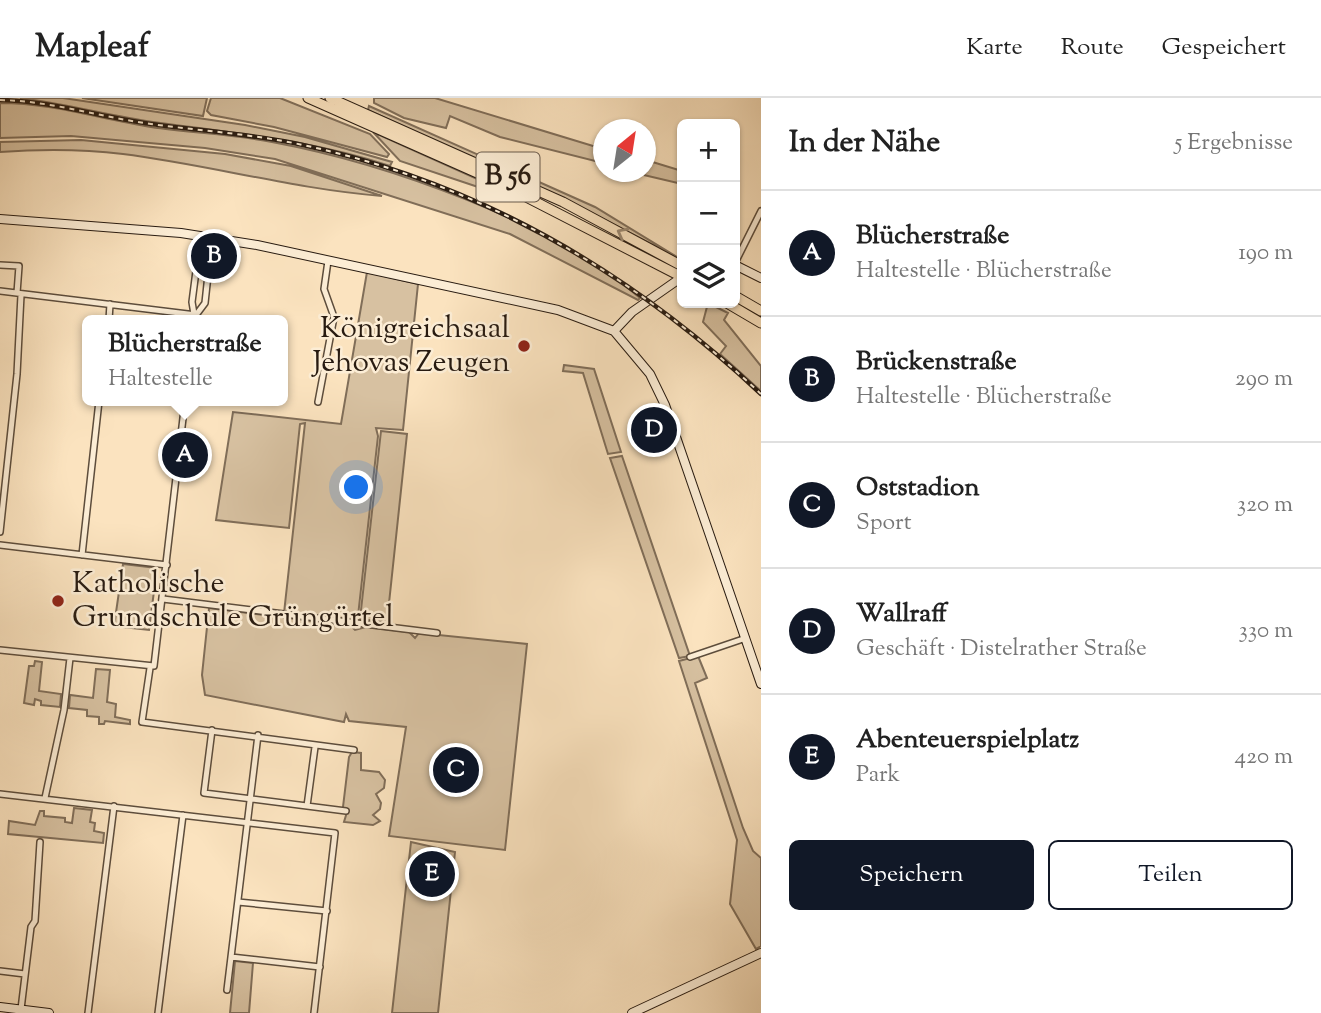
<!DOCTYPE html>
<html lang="de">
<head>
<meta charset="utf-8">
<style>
  :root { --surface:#fff; --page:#f2f2f2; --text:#222; --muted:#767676; --line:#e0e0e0; --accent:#111827 }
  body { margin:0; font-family:"Sorts Mill Goudy",serif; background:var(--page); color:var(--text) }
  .controls { position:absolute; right:21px; top:21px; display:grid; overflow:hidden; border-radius:10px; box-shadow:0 2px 5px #0004 }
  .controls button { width:63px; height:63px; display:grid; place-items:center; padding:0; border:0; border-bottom:2px solid var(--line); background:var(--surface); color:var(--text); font:35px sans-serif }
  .compass { position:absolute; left:593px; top:21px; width:63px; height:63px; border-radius:50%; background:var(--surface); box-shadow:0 2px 5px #0004; rotate:30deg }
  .you { position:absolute; left:357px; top:390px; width:24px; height:24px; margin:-18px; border:5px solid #fff; border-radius:50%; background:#1a73e8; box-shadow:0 0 0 10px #1a73e833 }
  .badge { display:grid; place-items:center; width:46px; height:46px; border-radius:50%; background:var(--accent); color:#fff; font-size:23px; font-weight:700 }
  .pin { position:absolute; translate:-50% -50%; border:4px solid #fff; box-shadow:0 2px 7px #0006 }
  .popup { position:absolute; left:82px; top:217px; width:206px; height:91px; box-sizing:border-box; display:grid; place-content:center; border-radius:10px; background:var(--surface); filter:drop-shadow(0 2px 5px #0005); font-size:23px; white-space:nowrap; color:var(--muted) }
  .popup b { font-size:26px; color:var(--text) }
  .popup::after { content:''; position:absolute; left:50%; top:100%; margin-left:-14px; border:14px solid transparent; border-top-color:var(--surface) }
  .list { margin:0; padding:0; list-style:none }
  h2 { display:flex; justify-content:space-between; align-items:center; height:91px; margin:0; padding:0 28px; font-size:30px }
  h2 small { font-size:23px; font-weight:400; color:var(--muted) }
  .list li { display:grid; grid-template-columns:46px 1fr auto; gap:21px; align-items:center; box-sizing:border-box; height:126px; padding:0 28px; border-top:2px solid var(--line) }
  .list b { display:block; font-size:26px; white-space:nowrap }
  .list p { margin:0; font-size:23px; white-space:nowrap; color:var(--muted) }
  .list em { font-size:23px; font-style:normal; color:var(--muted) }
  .actions { display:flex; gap:14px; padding:21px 28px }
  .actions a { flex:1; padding:16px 0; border:2px solid var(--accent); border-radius:10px; text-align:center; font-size:24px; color:var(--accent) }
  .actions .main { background:var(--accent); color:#fff }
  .icon { flex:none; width:38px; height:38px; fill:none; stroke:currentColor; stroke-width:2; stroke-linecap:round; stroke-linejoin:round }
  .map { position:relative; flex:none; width:761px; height:915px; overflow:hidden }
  header { display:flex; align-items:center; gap:42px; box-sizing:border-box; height:98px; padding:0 35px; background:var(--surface); border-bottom:2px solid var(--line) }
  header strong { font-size:33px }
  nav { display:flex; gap:38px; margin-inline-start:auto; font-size:24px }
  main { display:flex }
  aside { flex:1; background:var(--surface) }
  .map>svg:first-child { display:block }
  .green { fill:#d7c1a1; stroke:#806e59; stroke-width:2 }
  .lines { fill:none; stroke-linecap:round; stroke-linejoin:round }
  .street-casing { stroke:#5d4d3c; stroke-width:8 }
  .secondary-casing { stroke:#281b11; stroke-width:10 }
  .primary-casing { stroke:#281b11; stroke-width:11 }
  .street { stroke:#fcedd5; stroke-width:5 }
  .secondary { stroke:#fcedd5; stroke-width:8 }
  .primary { stroke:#fbe3bf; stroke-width:9 }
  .rail-casing { stroke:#281b11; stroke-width:4.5 }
  .rail { stroke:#fcedd5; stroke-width:2; stroke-dasharray:5; stroke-linecap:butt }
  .oneway { stroke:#9c8971 }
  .poi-dot { fill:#8f2418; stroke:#fcedd5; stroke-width:2.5 }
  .labels { text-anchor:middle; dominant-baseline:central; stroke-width:5; stroke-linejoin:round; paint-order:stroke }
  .shield { fill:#fcedd5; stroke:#685a4c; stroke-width:2 }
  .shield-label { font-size:28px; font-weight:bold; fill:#281b11 }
  .poi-label { font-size:30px; fill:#281b11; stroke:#fcedd5; text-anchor:end }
</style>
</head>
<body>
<header>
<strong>Mapleaf</strong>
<nav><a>Karte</a><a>Route</a><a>Gespeichert</a></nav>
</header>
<main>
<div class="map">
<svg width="761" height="915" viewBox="0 0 761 915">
  <rect width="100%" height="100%" fill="#fbe3bf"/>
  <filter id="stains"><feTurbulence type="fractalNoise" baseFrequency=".00286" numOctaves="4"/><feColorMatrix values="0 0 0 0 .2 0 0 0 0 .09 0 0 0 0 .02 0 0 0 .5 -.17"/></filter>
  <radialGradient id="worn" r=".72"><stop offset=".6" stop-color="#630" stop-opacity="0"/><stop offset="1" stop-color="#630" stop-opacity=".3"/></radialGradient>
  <path class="green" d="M20,0H63L245,27L305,39L392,64L390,68C312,42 233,35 153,24C108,17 65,6 20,0Z
    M82,0H207L203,18Z
    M211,0H280L370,36L389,56L387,59L274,29L211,17L207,13Z
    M374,0H435L603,51V65L500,39L450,18L446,30L404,20L374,5Z
    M0,5C52,5 100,21 151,29C191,35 232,36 272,44C385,65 553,124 640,200L638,202L510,136L275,61L205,50L71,38L0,40Z
    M369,8L595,109L677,159L593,116L368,12Z
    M373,34L484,84L481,90L400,63Z
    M81,42L225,56L291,68L382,98C294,91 210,67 123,56C82,51 41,51 0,54V44Z
    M646,62L682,73V86L631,74H646Z
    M367,174L418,186L403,332L376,330L378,338L358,518L353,523L284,515L305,325L300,326L289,430L216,422L233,314L341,326Z
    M708,205L728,215L724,222L761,268V293L720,256L726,248L703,224Z
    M564,267L594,271L621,354L608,356L583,275L563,273Z
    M381,333L407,336L387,524L360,521Z
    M622,358L690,558L679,560L610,360Z
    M123,466L157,470L149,532L114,528Z
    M209,510L351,528L355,532L366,529L409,534L415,540L419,535L527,546L505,752L389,738L406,629L349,623L346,616L344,624L205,597L202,577Z
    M698,558L707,580L695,585L743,730L753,753L761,760V848L756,851L730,806L737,742L679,563Z
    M35,563L42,564L39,593L61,596L60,609L41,607V603L35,601L34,607L24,605L29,568H34Z
    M96,571L110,572L107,604L116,606L115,619L130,622V626L105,623L104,626H99V619L87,618V612L69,610L70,597L93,600Z
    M352,654L361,655V672L379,674L385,682L384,690L376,696L381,705L380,711L373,717L380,723L373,727L344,724L347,714L343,709L349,659Z
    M74,710L92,712L90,724L95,725L94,733L104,735L103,745L8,736L9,723L35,727L40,713H44V718L65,720V724L72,725Z
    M411,744L455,754L438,915H392Z
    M235,863L253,865L249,915H230Z"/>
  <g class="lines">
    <g class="street-casing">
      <path id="street" d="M735,165L761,113
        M0,167L19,168L17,195
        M0,193L196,217
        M109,222L110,206
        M195,222L192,204L199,150L206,141L211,149L205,205L196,217
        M318,304L334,219L324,191L328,163
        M0,434L17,276L21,197
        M0,447L167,467
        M82,457L99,303
        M163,501L437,535
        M0,552L154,568L185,303
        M690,559L746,540
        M150,570L142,624L354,652
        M212,632L204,695L346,713
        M0,696L335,735L314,915
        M45,700L64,612L70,560
        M307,708L315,649
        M238,804L327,813
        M231,859L320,869
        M0,873L25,876
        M227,892L258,637
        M21,911L31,829L35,823L40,744
        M88,915L114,708
        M158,915L183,717"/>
    </g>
    <g class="secondary-casing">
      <path id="secondary" d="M0,121L181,135L257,147L558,212L614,233
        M735,167L761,180
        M614,233L650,276L665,307L761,586
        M614,233L632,214L682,179
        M0,909L49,915
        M632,915L761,855"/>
    </g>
    <g class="primary-casing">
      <path id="primary" d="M308,0L495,83L682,179
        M330,0L563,104L682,168
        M735,198L761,213
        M727,205L761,225"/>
    </g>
    <use href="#street" class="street"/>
    <use href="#secondary" class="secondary"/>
    <use href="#primary" class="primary"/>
    <g class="rail-casing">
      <path id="rail" d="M0,2C52,3 100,19 151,26C202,33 253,36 303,47C479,85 631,174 761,296"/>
    </g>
    <use href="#rail" class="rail"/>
  </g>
  <defs><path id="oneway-chevron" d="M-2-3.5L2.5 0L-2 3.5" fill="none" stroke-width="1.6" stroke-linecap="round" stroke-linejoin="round" transform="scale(1.75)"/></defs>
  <use class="oneway" href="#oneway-chevron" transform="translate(622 135) rotate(-152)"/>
  <g class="poi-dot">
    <circle cx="524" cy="248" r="7"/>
    <circle cx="58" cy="503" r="7"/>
  </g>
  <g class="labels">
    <rect class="shield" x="476.5" y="54.5" width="63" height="49" rx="5"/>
    <g class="shield-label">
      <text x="508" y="79">B 56</text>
    </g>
    <g class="poi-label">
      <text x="510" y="231">Königreichsaal<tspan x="510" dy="34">Jehovas Zeugen</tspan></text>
      <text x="72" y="486" text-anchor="start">Katholische<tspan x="72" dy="34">Grundschule Grüngürtel</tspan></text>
    </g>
  </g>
  <rect width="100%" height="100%" filter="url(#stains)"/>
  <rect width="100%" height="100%" fill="url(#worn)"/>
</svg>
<div class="controls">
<button>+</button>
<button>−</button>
<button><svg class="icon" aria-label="layers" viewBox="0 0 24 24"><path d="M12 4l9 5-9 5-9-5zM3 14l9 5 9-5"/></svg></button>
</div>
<svg class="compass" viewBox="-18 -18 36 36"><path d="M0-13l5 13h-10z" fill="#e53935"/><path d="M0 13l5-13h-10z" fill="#767676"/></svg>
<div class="you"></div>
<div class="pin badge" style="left:185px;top:357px">A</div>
<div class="popup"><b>Blücherstraße</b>Haltestelle</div>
<div class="pin badge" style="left:214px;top:158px">B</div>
<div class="pin badge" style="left:456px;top:672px">C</div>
<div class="pin badge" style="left:654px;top:332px">D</div>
<div class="pin badge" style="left:432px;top:776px">E</div>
</div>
<aside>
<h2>In der Nähe<small>5 Ergebnisse</small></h2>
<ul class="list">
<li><span class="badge">A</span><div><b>Blücherstraße</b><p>Haltestelle · Blücherstraße</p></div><em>190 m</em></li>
<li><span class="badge">B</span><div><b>Brückenstraße</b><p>Haltestelle · Blücherstraße</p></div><em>290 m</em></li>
<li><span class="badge">C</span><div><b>Oststadion</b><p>Sport</p></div><em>320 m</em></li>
<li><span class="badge">D</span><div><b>Wallraff</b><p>Geschäft · Distelrather Straße</p></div><em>330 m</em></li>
<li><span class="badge">E</span><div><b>Abenteuerspielplatz</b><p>Park</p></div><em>420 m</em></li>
</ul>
<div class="actions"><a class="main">Speichern</a><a>Teilen</a></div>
</aside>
</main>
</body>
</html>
